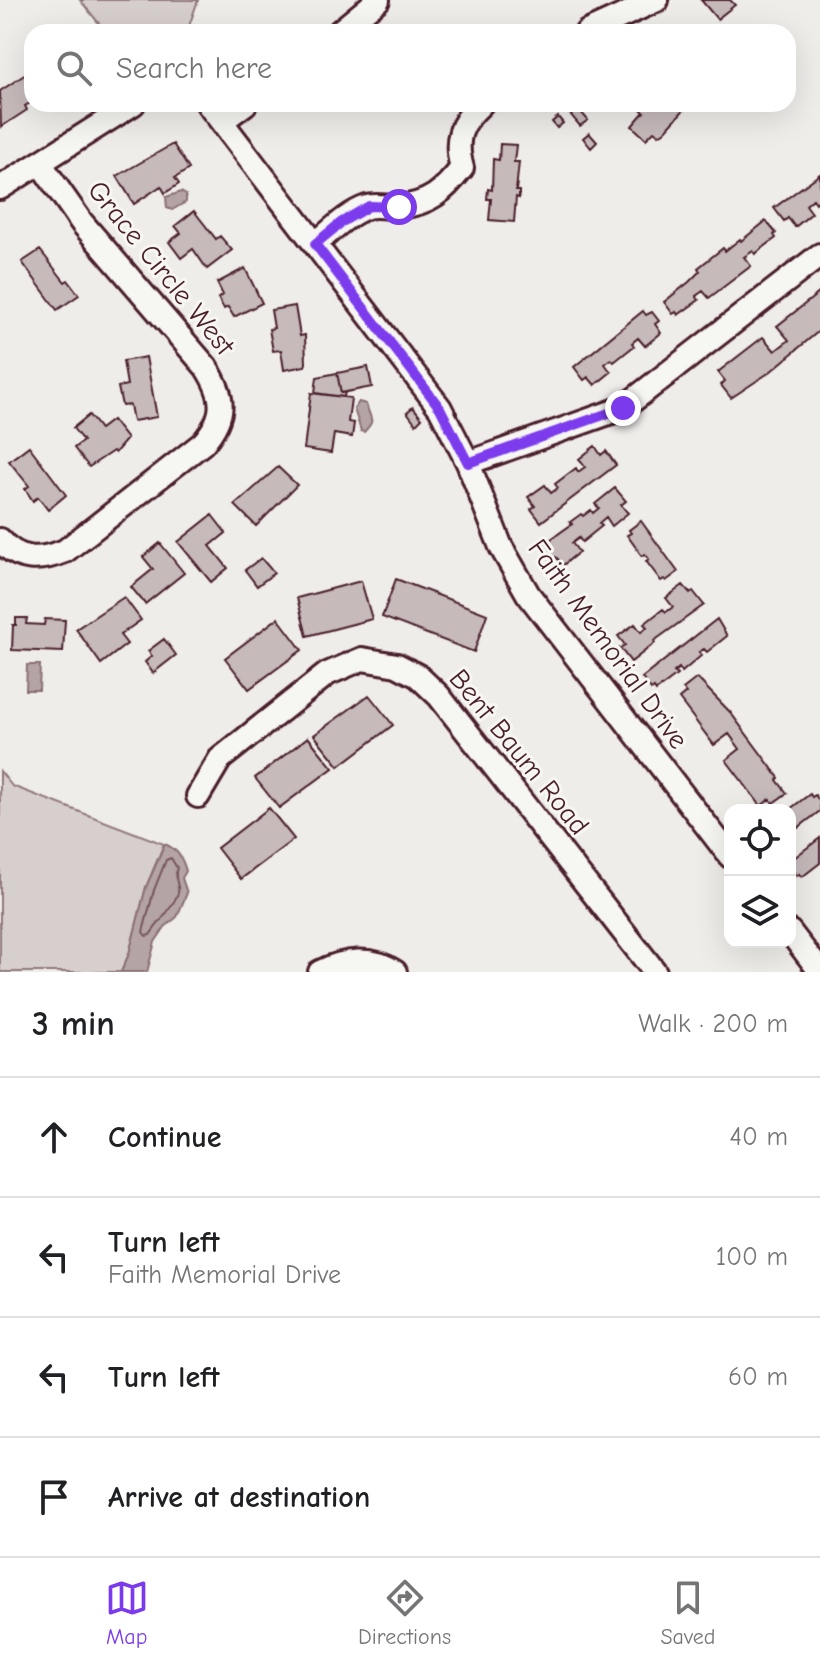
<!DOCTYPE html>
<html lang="en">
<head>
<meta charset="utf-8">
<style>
  :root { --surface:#fff; --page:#f2f2f2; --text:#202124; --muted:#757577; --line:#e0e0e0; --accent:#7c3aed }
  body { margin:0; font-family:"Comic Neue",sans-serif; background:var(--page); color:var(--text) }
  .controls { position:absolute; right:24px; bottom:24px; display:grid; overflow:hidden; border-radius:16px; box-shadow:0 8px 32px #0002 }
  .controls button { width:72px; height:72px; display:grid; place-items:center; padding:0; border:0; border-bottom:2px solid var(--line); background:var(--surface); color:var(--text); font:40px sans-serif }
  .stop { position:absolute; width:24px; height:24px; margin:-18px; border:6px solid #7c3aed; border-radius:50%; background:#fff }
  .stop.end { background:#7c3aed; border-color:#fff; box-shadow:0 2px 8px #0008 }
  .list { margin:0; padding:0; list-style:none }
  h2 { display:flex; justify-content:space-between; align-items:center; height:104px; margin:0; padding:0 32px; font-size:34px }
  h2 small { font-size:26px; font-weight:400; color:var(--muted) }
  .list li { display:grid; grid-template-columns:52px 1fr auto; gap:24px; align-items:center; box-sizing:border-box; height:120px; padding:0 32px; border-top:2px solid var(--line) }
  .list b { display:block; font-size:30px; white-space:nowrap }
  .list p { margin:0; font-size:26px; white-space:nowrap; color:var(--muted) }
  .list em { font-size:26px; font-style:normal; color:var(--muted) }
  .icon { flex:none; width:44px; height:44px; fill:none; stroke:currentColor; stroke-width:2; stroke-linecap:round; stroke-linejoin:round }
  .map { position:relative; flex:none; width:820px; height:972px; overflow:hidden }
  .search { position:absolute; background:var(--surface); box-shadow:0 8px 32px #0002; left:24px; right:24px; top:24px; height:88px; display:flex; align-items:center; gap:20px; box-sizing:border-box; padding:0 28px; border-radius:24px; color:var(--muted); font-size:30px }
  .sheet { height:584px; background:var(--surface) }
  nav { display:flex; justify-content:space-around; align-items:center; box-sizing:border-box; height:112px; border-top:2px solid var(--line); background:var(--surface); font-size:22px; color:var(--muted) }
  nav a { display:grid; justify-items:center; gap:4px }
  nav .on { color:var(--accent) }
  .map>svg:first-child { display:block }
  .green { fill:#d7cfce; stroke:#90777c; stroke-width:2 }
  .water { fill:#b4a4a5; stroke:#8a6f74; stroke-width:2 }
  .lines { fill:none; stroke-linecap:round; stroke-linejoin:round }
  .shore { stroke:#74545c; stroke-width:2 }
  .building { fill:#c6babb; stroke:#4a1f2b; stroke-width:2 }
  .minor-casing { stroke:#4a1f2b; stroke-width:28 }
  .minor { stroke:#f6f6f2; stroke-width:22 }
  .route { stroke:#7c3aed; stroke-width:10 }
  .labels { text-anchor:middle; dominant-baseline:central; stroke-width:6; stroke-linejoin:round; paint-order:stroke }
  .street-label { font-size:28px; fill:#4a1f2b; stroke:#f6f6f2 }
</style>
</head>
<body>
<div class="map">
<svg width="820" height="972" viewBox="0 0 820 972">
  <rect width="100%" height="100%" fill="#efedea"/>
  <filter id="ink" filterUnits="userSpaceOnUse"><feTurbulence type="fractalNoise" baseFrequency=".0125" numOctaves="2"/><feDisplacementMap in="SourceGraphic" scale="16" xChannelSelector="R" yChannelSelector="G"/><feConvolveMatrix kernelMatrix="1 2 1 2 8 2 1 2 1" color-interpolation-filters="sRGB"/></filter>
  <g filter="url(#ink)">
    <path class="green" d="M80,0H198L187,32H106Z
      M0,771L12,786L164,844L146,887L129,954L121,972H0Z"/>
    <path class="water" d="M181,192L186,195V202L172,210L167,208L166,197Z
      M359,402L366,404C371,421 376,419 364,432L361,431L354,409Z
      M27,665H40L39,690H26Z
      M165,844C178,850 182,857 186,871L182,878L187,893L177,917L165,927L155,942L147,972H121L129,954L146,887Z"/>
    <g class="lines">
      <path class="shore" d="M171,858L177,868C173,880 180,884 178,893C172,910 160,920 150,935L146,936L143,932L154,890L166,860Z"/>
    </g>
    <path class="building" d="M701,0H730L735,5L717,19Z
      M32,70V102L25,106L27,110L1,127L0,91Z
      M570,104H574L588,120L580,126L565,108Z
      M645,104H689L665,131L659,135L654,131L646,139L632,126L644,112L641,109Z
      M558,117L563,123L557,128L552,122Z
      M589,133L597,142L591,148L583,138Z
      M173,144L189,169L175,178L179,184L165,193L161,186L134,204L117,176Z
      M500,144L516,145L514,162H519L516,191H519V198L516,197L514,222L489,220L491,199H487L488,189L492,190L493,159L499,160Z
      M820,174V199L816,203L813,199L806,205L812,213L795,227L788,218L784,221L774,208Z
      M194,211L216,239L220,236L232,250L207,269L193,249L181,258L169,242L181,233L175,226Z
      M766,221L776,233L774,235L776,238L755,254L753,251L744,257L751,266L709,298L703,291L696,296L699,300L678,315L676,312L673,314L664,302L689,282L700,271L698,268L723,248L725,251L740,239L741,241Z
      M40,250L65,282L68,280L79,295L57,310L22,262Z
      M245,268L262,303L234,317L228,307L224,309L218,298L223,295L217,283Z
      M820,292V330L770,372L731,398L721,385L725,381L718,372L763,337L775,351L789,340L777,326Z
      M295,306L300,336L305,335L306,363L305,366L284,370L281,350L273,351L269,329L274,328L271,310Z
      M643,311L646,315L652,312L659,321L655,324L661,333L645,346L638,338L632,343L634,346L614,362L611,359L605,364L611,372L595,385L588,377L584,380L574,367Z
      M146,357L157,417L133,421L130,405L122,406L118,387L127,385L123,361Z
      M368,367L372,387L341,393L337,373Z
      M337,373L341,393L345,392L344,397L315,393L317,377Z
      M311,393L351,398L348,422L354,423L352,437L334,434L331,453L304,449Z
      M413,407L422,418L416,424L407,412Z
      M89,415L100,429L112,420L127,439L115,453L113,451L89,467L74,448L83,441L73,428Z
      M29,446L66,495L48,510L38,497L33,501L25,489L29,486L9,461Z
      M595,446L601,455L606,451L616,465L541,522L531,509L535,506L528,497L545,485L551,493L558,488L555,484L576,468L578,472L585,467L579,459Z
      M278,467L297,485L256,526L235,505Z
      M615,488L626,501L621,505L628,513L612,526L606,517L599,523L602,526L582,542L579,538L572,543L579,552L563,565L556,557L551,560L540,547L572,524L570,522L581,514L583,516L591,510L593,513L599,508L595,504Z
      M212,515L226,533L210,546L228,568L211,582L178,542Z
      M641,521L678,572L666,581L664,579L661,581L646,561L649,559L645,554L642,556L627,535L631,533L629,530Z
      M160,543L184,573L145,604L131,587L153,569L143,557Z
      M261,558L274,573L257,586L245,570Z
      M396,579L487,614L474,652L382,617Z
      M361,581L372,619L307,636L297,598Z
      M683,585L690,593L693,591L704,605L654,641L655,643L631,662L620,648L625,645L618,636L635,624L641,632L647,627L644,624L663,609L666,612L673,607L666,598Z
      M124,597L141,620L120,635L127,644L101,664L76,629Z
      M16,618H27L26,624L44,625L45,619L65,620L63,652L12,650L13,625H16Z
      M278,618L302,650L249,689L225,658Z
      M717,619L727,636L707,652L704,649L699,652L702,655L682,672L679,668L674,672L677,675L656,691L654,688L651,690L642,678Z
      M164,639L176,655L153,673L145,662L152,656L148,651Z
      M697,678L730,712L779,778L777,780L787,793L773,803L770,799L761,806L726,760L740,749L729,734L714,745L679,699L686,693L683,689Z
      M369,695L393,725L339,766L314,735Z
      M308,737L333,768L279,808L255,778Z
      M810,794L812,797L815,795L820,802V811L790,834V814L792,813L790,809Z
      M269,808L294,839L241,879L217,848Z
      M820,838V863L802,877L799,874L797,876L790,867V861Z"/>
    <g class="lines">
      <g class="minor-casing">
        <path id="minor" d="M339,32L378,0
          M587,32L657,0
          M208,104L440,408L468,463L501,547L528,594L730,856
          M222,121L245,104
          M0,188L133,104
          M315,244C331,231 347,214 367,207C377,204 389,208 399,207C430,204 444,191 462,168C454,140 460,123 481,104
          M468,463L623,408L820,255
          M0,540C19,562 40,561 65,551L203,443C227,415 225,397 206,367L82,223L40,163
          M198,796L220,759L327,674L362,659L397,665L418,676L439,696L655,972
          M790,932L820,971
          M320,972C344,960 372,956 395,972"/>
      </g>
      <use href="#minor" class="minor"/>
    </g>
  </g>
  <g class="lines" filter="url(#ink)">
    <path class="route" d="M399,207L369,206L342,222L315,244L440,408L468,463L623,408"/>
  </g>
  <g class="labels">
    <g class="street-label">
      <text transform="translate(161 268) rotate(51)">Grace Circle West</text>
      <text transform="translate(608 644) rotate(54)">Faith Memorial Drive</text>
      <text transform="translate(519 752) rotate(51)">Bent Baum Road</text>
    </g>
  </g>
</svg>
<div class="controls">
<button><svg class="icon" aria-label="locate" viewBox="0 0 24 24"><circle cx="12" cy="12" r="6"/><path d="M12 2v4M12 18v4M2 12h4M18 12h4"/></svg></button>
<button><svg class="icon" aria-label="layers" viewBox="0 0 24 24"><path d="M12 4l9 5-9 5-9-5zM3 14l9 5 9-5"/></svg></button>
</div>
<div class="stop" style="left:399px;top:207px"></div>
<div class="stop end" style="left:623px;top:408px"></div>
<div class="search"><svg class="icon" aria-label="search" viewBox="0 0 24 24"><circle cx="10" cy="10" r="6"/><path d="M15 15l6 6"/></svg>Search here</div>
</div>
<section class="sheet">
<h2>3 min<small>Walk · 200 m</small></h2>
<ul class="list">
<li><svg class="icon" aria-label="ahead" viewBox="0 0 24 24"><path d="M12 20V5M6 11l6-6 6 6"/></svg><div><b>Continue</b></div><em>40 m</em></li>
<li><svg class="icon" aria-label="left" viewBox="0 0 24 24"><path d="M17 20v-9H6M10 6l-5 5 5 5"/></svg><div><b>Turn left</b><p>Faith Memorial Drive</p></div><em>100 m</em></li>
<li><svg class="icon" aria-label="left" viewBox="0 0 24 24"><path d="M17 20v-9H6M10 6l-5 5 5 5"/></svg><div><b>Turn left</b></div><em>60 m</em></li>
<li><svg class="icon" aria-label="arrive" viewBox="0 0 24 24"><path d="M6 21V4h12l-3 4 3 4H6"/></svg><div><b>Arrive at destination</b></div></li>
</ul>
</section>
<nav>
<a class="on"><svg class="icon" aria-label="map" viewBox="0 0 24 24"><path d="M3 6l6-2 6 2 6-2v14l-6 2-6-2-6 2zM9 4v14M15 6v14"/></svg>Map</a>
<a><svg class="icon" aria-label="directions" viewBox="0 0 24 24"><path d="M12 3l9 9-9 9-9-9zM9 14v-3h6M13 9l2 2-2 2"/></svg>Directions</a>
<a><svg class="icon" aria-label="saved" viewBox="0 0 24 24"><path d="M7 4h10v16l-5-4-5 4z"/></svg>Saved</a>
</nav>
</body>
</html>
